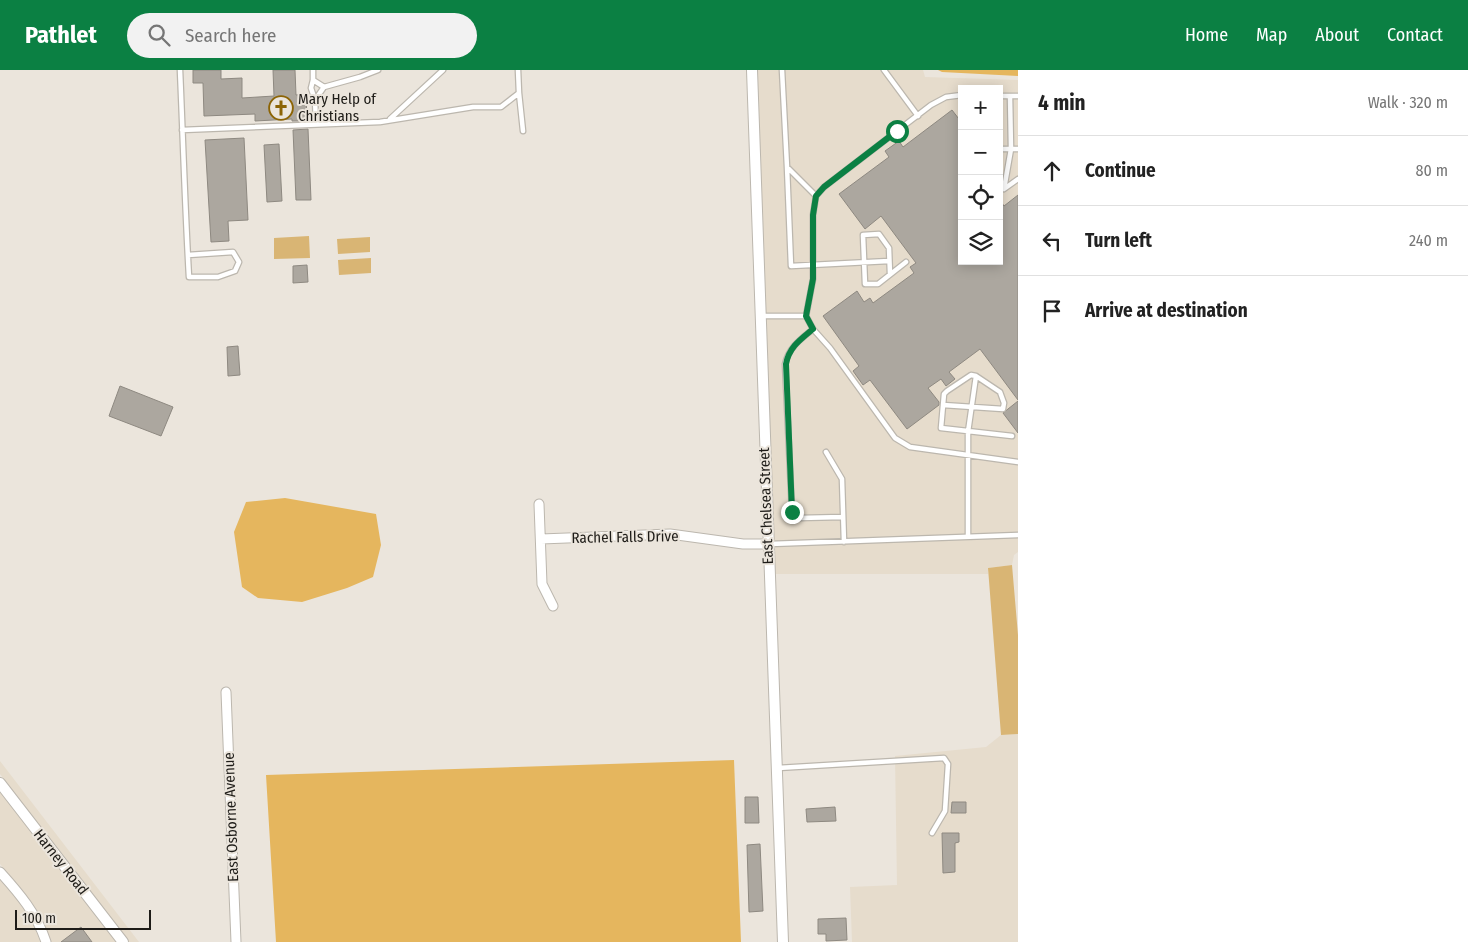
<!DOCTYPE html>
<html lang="en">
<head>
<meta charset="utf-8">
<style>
  :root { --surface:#fff; --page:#f2f2f2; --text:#222; --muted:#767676; --line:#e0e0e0; --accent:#0b8043 }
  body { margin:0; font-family:"Fira Sans Condensed",sans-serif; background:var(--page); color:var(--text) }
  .controls { position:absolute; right:15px; top:15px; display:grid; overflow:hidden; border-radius:0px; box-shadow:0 2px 12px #0003 }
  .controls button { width:45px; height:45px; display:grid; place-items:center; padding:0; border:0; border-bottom:1px solid var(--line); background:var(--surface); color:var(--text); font:25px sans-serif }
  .scale { position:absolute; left:15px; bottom:12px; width:136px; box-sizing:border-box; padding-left:5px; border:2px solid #1e1c18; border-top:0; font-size:14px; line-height:18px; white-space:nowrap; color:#1e1c18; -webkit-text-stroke:4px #ebe5dc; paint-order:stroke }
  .stop { position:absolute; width:15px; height:15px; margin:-11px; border:4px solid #0b8043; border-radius:50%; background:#fff }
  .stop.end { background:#0b8043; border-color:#fff; box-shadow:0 1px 5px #0008 }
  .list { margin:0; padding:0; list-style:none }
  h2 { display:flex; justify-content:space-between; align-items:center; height:65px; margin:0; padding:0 20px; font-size:21px }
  h2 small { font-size:16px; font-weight:400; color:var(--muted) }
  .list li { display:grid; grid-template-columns:32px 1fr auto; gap:15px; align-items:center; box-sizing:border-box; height:70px; padding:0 20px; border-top:1px solid var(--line) }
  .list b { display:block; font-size:19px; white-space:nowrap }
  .list em { font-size:16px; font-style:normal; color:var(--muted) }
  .icon { flex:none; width:28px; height:28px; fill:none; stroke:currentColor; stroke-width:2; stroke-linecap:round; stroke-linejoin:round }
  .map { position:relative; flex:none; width:1018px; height:872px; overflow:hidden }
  header { display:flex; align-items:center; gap:30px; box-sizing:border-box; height:70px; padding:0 25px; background:var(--accent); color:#fff }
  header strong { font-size:24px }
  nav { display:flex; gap:28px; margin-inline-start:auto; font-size:18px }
  .search { width:350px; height:45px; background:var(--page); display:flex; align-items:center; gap:12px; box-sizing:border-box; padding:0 18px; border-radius:28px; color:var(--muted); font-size:19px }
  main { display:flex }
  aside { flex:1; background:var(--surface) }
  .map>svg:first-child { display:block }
  .built { fill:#e6dccc; fill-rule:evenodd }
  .green { fill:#d9b574 }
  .water { fill:#e5b65e }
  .building { fill:#aca79f; stroke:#8e8981 }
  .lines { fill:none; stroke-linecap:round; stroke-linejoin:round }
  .service-casing { stroke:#bcb7ae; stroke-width:7 }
  .minor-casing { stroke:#bcb7ae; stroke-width:11 }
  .tertiary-casing { stroke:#bcb7ae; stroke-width:12 }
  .service { stroke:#fff; stroke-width:4.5 }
  .minor { stroke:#fff; stroke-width:9 }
  .tertiary { stroke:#fff; stroke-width:10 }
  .route { stroke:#0b8043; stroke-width:6 }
  .labels { text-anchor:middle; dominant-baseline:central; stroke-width:4; stroke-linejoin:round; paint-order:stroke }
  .poi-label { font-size:15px; fill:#1e1c18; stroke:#ebe5dc; text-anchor:start }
  .street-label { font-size:15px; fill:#1e1c18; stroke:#ebe5dc }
</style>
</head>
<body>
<header>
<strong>Pathlet</strong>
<div class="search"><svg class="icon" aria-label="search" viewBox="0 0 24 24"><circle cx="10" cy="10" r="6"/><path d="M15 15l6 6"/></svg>Search here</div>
<nav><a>Home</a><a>Map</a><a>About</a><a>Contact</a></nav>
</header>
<main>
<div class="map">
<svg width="1018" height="872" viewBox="0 0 1018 872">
  <rect width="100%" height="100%" fill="#ebe5dc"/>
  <path class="built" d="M757,0H923L925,7L1018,10V482L1014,485L1012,495L988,498V504H774ZM962,19H999V191H962Z
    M1018,664V872H852L850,817L897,815L895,686L986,677L1001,665Z
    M0,691L139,872H129L0,704Z
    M0,721L116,872H51L44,851L24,822L0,794Z
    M0,810L16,828L34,855L40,872H0Z"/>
  <path class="green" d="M309,166L310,188L274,189V168Z
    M370,167V182L338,184L337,169Z
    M371,188V203L339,205L338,190Z
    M1012,495L1018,565V664L1001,665L988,498Z"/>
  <path class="water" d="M938,0H1018V6L942,2Z
    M285,428L376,444L381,475L373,507L347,518L302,532L258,528L242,517L234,462L246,432Z
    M734,690L741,872H276L266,705Z"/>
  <path class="building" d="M193,0H221V9L242,8V28L274,26L273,0H295L296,25L306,24L307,51H292V49L255,51V44L204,46L203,13H193Z
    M952,40L962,53V191H999V129L1004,136L1018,125V330L980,279L949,302L955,309L946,316L941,309L928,318L939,332V335L907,359L870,310L863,315L853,301L859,296L823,246L857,221L864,232L870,228L873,233L914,203L910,197L916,193L881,146L865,159L839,124L889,87L885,81L899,71L903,77Z
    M308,59L311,130H296L293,60Z
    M244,68L248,150L228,151L229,171L211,172L205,70Z
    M279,74L282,131L267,132L264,75Z
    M307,195L308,212L293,213V196Z
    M238,276L240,305L228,306L227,277Z
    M120,316L173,337L161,366L109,346Z
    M1018,331V363L1003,343Z
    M745,727H758L759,753H745Z
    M952,732H966V743H951Z
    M835,737L836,751L807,752L806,739Z
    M942,763H959V772L955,773V802L943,803Z
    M760,774L763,841L749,842L747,775Z
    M846,848L847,870L826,871V864H818V849Z
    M81,857L92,872H61Z"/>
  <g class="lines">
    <g class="service-casing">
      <path id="service" d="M180,0C183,69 185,138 189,207H218L235,201L239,192L233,182L188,185
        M313,0V10L311,18L315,30L316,53
        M782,0L787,97L816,126
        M884,0L918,46
        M313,10L324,17
        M519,23L523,61
        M962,25L946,27L931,35L824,117L816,126L813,145V209L806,246L813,259L830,278L895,368L910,377L1018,392
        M999,26H1018
        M315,30L324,17L360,7L378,0
        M390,49L443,0
        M182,60L380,52L473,37H501L519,23L518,0
        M999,79H1018
        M787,97L791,196L889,191
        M999,112L1004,119L1011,79L1010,26
        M1004,119L1018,109
        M890,204L889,178L879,164L863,165L865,214H878L906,192
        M760,246H806
        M813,259C801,269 789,277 785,294L792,442L793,446L799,448L843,447
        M943,335L1003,339L1004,333L1000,322L976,306L971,305L947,321L944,324L941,358L1012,366
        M826,382L842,409L844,472
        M968,466V362L976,306
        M770,474L1018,465
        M778,698L944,688L948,694L945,741L932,763"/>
    </g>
    <g class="minor-casing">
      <path id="minor" d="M539,434L542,514L553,536
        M541,469L670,464L743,474H768
        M226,622L236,872
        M0,802C19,823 37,844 46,872"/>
    </g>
    <g class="tertiary-casing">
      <path id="tertiary" d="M752,0L783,872
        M0,713L123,872"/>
    </g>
    <use href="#service" class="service"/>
    <use href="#minor" class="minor"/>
    <use href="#tertiary" class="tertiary"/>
  </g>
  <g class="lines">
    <path class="route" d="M792,442L786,294C789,277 801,269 813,259L806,246L813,209V145L816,126L824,117L897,61"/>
  </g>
  <defs>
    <g id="church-ring" transform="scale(1.25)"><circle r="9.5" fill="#ebe5dc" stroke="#8c6405" stroke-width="1.5"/><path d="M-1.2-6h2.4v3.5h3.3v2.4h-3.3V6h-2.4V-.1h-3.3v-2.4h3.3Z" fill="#8c6405"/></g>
  </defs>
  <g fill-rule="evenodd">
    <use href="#church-ring" x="281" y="38"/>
  </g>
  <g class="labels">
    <g class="poi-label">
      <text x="298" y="29">Mary Help of<tspan x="298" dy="17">Christians</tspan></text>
    </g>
    <g class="street-label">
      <text transform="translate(766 436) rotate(-92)">East Chelsea Street</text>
      <text transform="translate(625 467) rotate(-1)">Rachel Falls Drive</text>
      <text transform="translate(231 747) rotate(-92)">East Osborne Avenue</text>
      <text transform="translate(61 792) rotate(52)">Harney Road</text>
    </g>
  </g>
</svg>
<div class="controls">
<button>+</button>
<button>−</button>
<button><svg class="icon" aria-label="locate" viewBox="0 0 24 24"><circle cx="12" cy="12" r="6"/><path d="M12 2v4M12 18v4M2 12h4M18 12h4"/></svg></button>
<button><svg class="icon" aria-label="layers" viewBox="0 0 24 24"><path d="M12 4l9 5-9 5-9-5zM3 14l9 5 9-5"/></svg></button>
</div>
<div class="scale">100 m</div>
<div class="stop" style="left:897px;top:61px"></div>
<div class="stop end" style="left:792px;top:442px"></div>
</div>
<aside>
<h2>4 min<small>Walk · 320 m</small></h2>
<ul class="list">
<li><svg class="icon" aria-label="ahead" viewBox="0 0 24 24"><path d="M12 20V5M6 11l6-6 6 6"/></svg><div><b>Continue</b></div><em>80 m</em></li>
<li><svg class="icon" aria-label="left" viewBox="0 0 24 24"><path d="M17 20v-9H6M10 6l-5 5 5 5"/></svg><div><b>Turn left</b></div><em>240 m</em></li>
<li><svg class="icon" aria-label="arrive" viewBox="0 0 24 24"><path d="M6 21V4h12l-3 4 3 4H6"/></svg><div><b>Arrive at destination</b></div></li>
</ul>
</aside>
</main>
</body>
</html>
